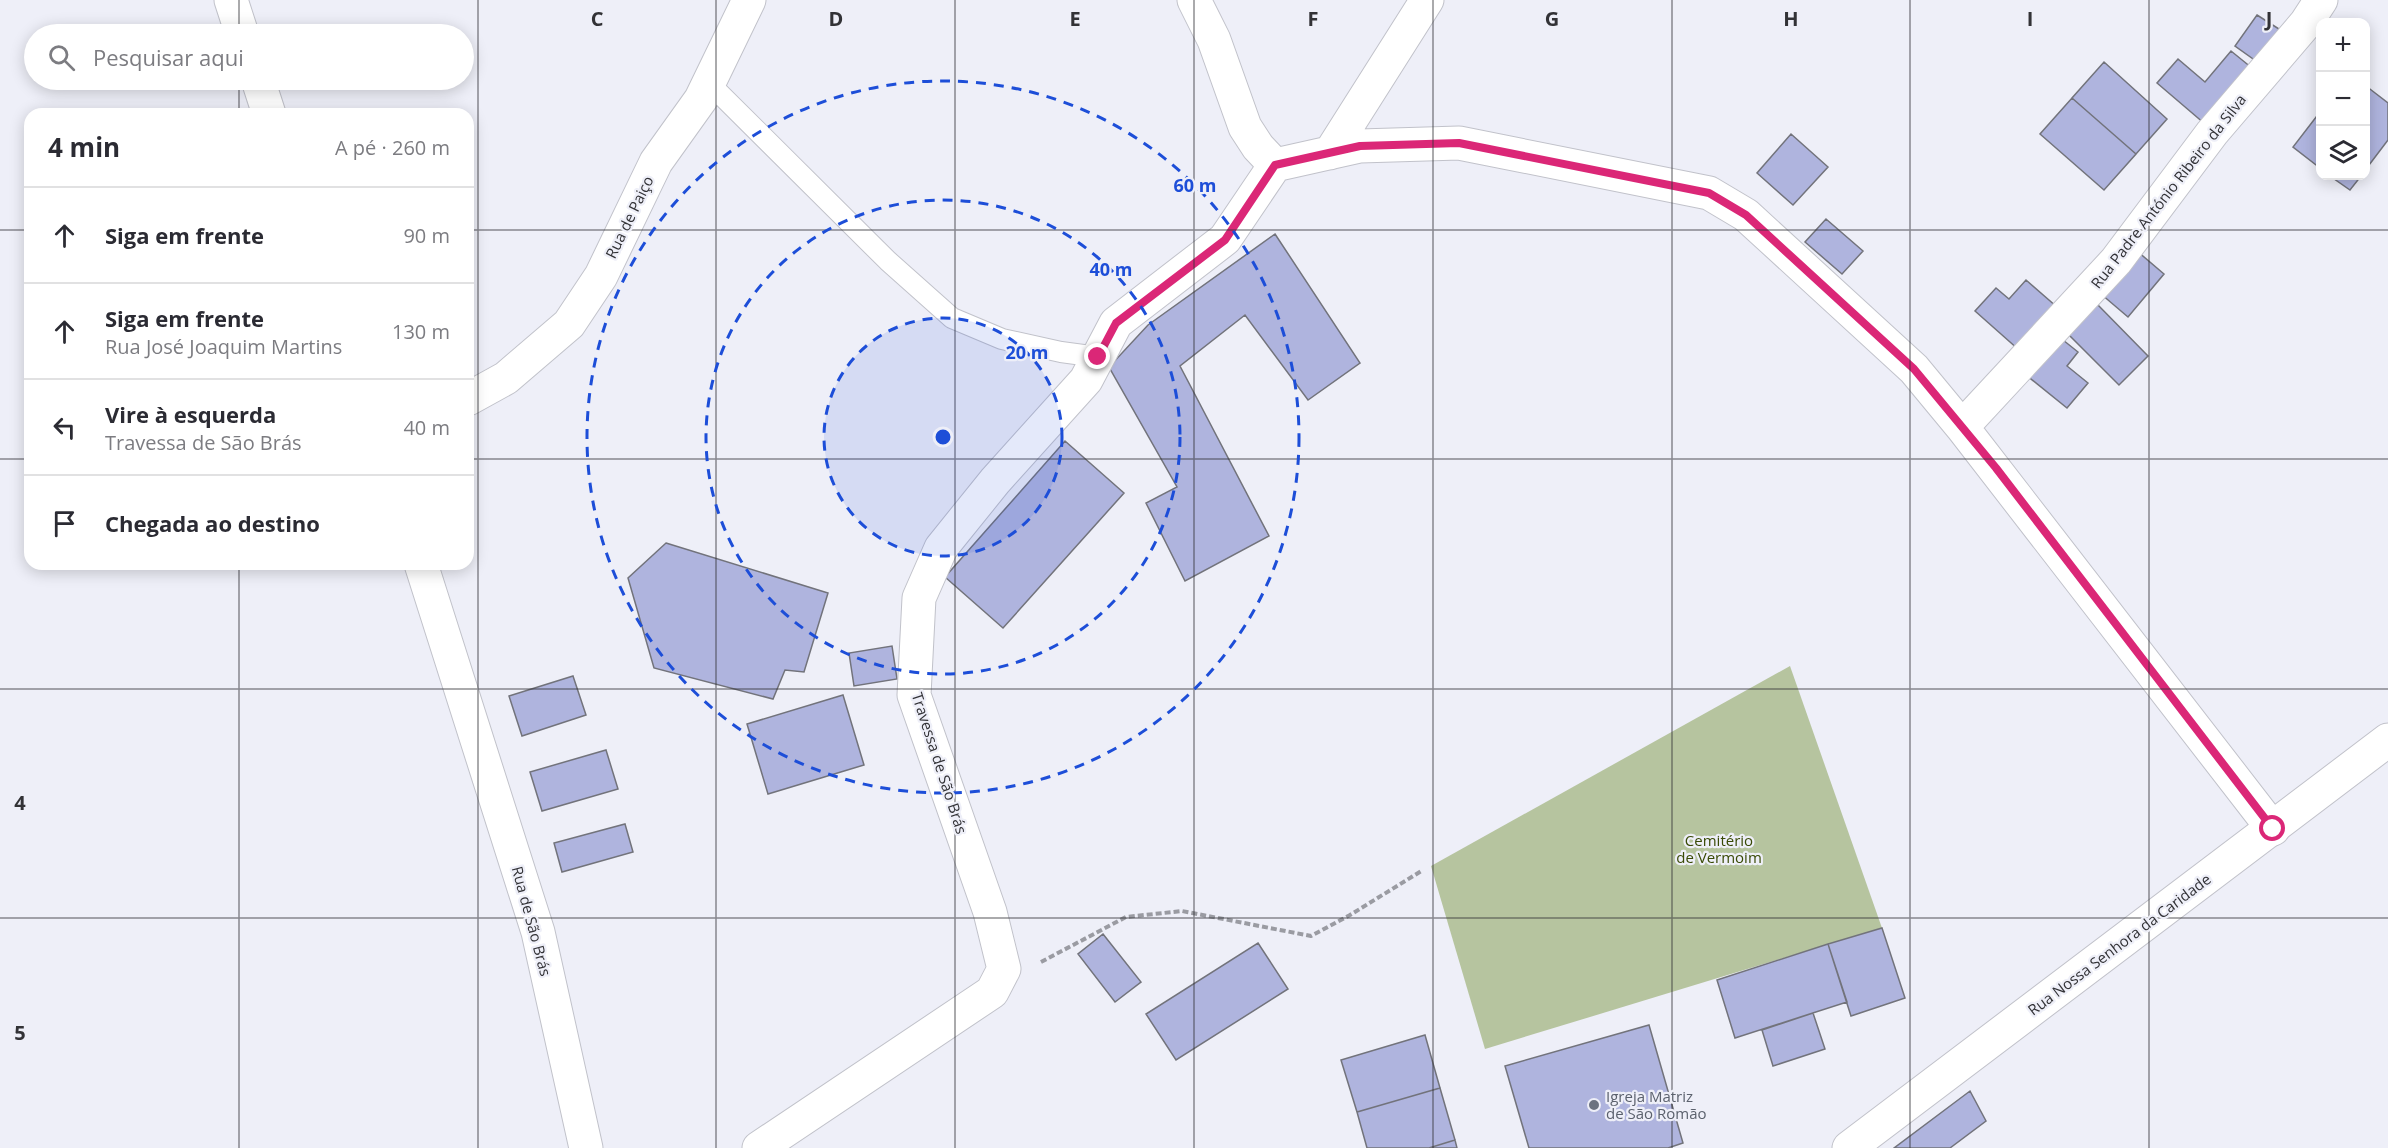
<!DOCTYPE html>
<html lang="pt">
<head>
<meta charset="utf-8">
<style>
  :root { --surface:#fff; --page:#f7f7f7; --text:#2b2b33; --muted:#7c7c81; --line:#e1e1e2 }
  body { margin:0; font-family:"Open Sans",sans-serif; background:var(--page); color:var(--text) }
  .controls { position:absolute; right:18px; top:18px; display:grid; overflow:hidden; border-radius:12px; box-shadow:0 3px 15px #0003 }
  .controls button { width:54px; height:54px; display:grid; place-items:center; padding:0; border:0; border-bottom:2px solid var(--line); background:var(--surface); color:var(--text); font:30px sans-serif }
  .stop { position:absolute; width:18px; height:18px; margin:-14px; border:4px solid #db2777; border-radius:50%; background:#fff }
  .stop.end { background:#db2777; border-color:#fff; box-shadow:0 2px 6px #0008 }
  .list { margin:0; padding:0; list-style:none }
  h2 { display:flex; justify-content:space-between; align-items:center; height:78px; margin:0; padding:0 24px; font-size:26px }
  h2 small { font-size:20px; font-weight:400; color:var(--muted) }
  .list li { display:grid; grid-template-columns:39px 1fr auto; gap:18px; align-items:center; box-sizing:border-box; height:96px; padding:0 24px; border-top:2px solid var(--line) }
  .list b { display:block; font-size:22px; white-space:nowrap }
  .list p { margin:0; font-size:20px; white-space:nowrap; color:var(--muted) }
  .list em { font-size:20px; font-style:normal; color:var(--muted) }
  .icon { flex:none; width:33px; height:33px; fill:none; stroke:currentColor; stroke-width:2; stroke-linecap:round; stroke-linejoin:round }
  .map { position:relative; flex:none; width:2388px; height:1148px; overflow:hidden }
  .search { position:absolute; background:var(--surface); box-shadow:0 3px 15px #0003; left:24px; top:24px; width:450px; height:66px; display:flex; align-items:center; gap:15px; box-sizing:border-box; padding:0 21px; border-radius:33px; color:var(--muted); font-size:22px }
  .panel { position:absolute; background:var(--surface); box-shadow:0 3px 15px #0003; left:24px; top:108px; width:450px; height:462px; border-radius:18px }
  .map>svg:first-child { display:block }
  .green { fill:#b6c49f }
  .building { fill:#afb4de; stroke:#72737b; stroke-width:1.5 }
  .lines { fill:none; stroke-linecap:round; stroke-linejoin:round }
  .service-casing { stroke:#c1c2ca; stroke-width:22 }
  .minor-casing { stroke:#c1c2ca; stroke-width:35 }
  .tertiary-casing { stroke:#c1c2ca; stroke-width:35 }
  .path { stroke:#9a9ba2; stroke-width:4; stroke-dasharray:6 3; stroke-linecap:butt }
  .service { stroke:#fff; stroke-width:20 }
  .minor { stroke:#fff; stroke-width:33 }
  .tertiary { stroke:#fff; stroke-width:33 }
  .route { stroke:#db2777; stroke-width:8 }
  .grid { fill:none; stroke:#323236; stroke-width:1.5; stroke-opacity:0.55 }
  .ring { fill:none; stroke:#1d4ed8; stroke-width:3; stroke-dasharray:10 8 }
  .worship-dot { fill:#6b7280; stroke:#eeeff8; stroke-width:2 }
  .labels { text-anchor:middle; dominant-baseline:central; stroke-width:4.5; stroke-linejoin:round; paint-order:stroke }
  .street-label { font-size:15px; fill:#323236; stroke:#eeeff8 }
  .park-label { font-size:15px; fill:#394a05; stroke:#eeeff8 }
  .worship-label { font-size:15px; fill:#5b616d; stroke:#eeeff8; text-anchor:start }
  .grid-label { font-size:20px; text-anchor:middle; font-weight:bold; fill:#323236; stroke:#eeeff8; stroke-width:4.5; stroke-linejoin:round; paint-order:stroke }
  .centre { fill:#1d4ed8; stroke:#eeeff8; stroke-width:3 }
  .ring-label { font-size:18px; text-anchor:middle; font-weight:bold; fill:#1d4ed8; stroke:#eeeff8; stroke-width:4.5; stroke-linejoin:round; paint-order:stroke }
</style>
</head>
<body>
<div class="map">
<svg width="2388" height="1148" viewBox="0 0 2388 1148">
  <rect width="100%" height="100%" fill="#eeeff8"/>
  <path class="green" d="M1790,666L1882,928L1485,1049L1431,866Z"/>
  <path class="building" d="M2257,15L2279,29L2256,61L2235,46Z
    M2231,51L2252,68L2205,124L2157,83L2178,59L2205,82Z
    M2104,62L2167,119L2136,154L2072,98Z
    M2366,86L2388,103V140L2366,169Z
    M2072,98L2136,154L2104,190L2040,134Z
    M2320,112V168L2293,147Z
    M1791,134L1828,167L1793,205L1757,173Z
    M2330,176H2361L2350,190Z
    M1826,219L1863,251L1842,274L1805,242Z
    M1275,234L1360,363L1308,400L1245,315L1180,366L1269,536L1185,581L1146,503L1177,487L1109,367L1148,325Z
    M2137,251L2164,274L2128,317L2101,294Z
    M2026,280L2057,307L2019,350L1975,311L1996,288L2009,299Z
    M2096,303L2148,356L2119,385L2066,332Z
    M2058,336L2078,352L2067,366L2088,383L2067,408L2026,375Z
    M1065,441L1124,493L1003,628L945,577Z
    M666,543L828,593L804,672L785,670L773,699L654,668L628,578Z
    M892,646L897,679L854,686L849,653Z
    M573,676L586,715L522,736L509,696Z
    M843,695L864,765L768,794L747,724Z
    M606,750L618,789L542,811L530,772Z
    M625,824L633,852L562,872L554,843Z
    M1882,928L1905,998L1851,1016L1828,944Z
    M1103,934L1141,982L1115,1002L1078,954Z
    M1258,943L1288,989L1176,1060L1146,1014Z
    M1828,944L1847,1002L1735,1038L1717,980Z
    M1813,1013L1825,1049L1773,1066L1762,1030Z
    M1649,1025L1683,1143L1668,1148H1529L1505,1066Z
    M1425,1035L1440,1088L1357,1112L1341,1060Z
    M1440,1088L1455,1140L1429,1148H1367L1357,1112Z
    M1970,1091L1986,1121L1950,1148H1894Z
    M1455,1140L1457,1148H1429Z"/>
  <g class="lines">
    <g class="service-casing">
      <path id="service" d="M708,82L888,261L952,318L1002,339L1061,352L1098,357"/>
    </g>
    <g class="minor-casing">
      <path id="minor" d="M231,0L242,34
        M1194,0L1214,40L1245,127L1258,147L1275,165
        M258,80L269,114
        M1330,153L1427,0
        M1275,165L1360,146L1459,143L1709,193L1746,215L1914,369L1962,427
        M468,399L506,378L569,324L601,276L656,162L701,99L749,0
        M421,564L538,932L586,1148
        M2273,829L1962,427L2116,261L2212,133L2306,23L2321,0
        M759,1148L992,992L1004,969L990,912L914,695L919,598L941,548L995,481L1086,380L1116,323L1225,239L1275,165"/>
    </g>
    <g class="tertiary-casing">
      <path id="tertiary" d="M1849,1148L2388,740"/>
    </g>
    <path class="path" d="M1041,962L1126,917L1182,911L1311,936L1350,915L1423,870"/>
    <use href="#service" class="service"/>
    <use href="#minor" class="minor"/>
    <use href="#tertiary" class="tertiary"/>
  </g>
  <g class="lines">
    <path class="route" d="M1098,357L1116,323L1225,240L1275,165L1360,146L1459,143L1709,193L1746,215L1914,369L1996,468L2273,829"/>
  </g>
  <path class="grid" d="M239,0V34M478,0V1148M716,0V1148M955,0V1148M1194,0V1148M1433,0V1148M1672,0V1148M1910,0V1148M2149,0V1148M239,80V114M0,230H30M468,230H2388M0,459H30M468,459H2388M239,564V1148M0,689H2388M0,918H2388"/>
  <circle cx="943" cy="437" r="119" fill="#1d4ed8" fill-opacity=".12"/>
  <g class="ring">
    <circle cx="943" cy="437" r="119"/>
    <circle cx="943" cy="437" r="237"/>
    <circle cx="943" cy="437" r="356"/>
  </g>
  <circle class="worship-dot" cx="1594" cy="1105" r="6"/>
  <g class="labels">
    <g class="street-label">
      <text transform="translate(2168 191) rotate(-52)">Rua Padre António Ribeiro da Silva</text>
      <text transform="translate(629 217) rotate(-64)">Rua de Paiço</text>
      <text transform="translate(940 763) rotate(72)">Travessa de São Brás</text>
      <text transform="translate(532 921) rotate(75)">Rua de São Brás</text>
      <text transform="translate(2119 944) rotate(-37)">Rua Nossa Senhora da Caridade</text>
    </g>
    <g class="park-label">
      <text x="1719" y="840">Cemitério<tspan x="1719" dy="17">de Vermoim</tspan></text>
    </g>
    <g class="worship-label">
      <text x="1606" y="1096">Igreja Matriz<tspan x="1606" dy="17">de São Romão</tspan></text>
    </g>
  </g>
  <g class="grid-label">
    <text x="597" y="26">C</text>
    <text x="836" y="26">D</text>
    <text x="1075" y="26">E</text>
    <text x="1313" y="26">F</text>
    <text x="1552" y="26">G</text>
    <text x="1791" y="26">H</text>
    <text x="2030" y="26">I</text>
    <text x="2269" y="26">J</text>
    <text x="20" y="810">4</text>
    <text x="20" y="1040">5</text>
  </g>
  <circle cx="943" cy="437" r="9" class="centre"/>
  <g class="ring-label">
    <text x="1195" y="192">60 m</text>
    <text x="1111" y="276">40 m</text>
    <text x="1027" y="359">20 m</text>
  </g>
</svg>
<div class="controls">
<button>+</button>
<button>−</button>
<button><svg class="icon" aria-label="layers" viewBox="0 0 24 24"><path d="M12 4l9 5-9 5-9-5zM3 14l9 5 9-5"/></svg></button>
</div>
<div class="stop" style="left:2273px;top:829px"></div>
<div class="stop end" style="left:1098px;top:357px"></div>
<div class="search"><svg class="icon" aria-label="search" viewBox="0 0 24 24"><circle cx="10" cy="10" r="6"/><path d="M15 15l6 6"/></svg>Pesquisar aqui</div>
<section class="panel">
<h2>4 min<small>A pé · 260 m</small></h2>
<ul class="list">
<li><svg class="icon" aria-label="ahead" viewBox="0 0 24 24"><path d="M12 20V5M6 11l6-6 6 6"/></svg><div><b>Siga em frente</b></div><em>90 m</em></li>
<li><svg class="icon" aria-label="ahead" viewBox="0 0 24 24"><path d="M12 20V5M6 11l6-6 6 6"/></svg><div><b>Siga em frente</b><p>Rua José Joaquim Martins</p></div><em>130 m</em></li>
<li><svg class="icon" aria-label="left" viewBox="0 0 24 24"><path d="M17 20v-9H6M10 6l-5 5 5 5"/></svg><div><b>Vire à esquerda</b><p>Travessa de São Brás</p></div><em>40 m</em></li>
<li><svg class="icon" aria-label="arrive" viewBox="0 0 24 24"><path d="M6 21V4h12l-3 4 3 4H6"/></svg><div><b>Chegada ao destino</b></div></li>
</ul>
</section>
</div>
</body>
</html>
